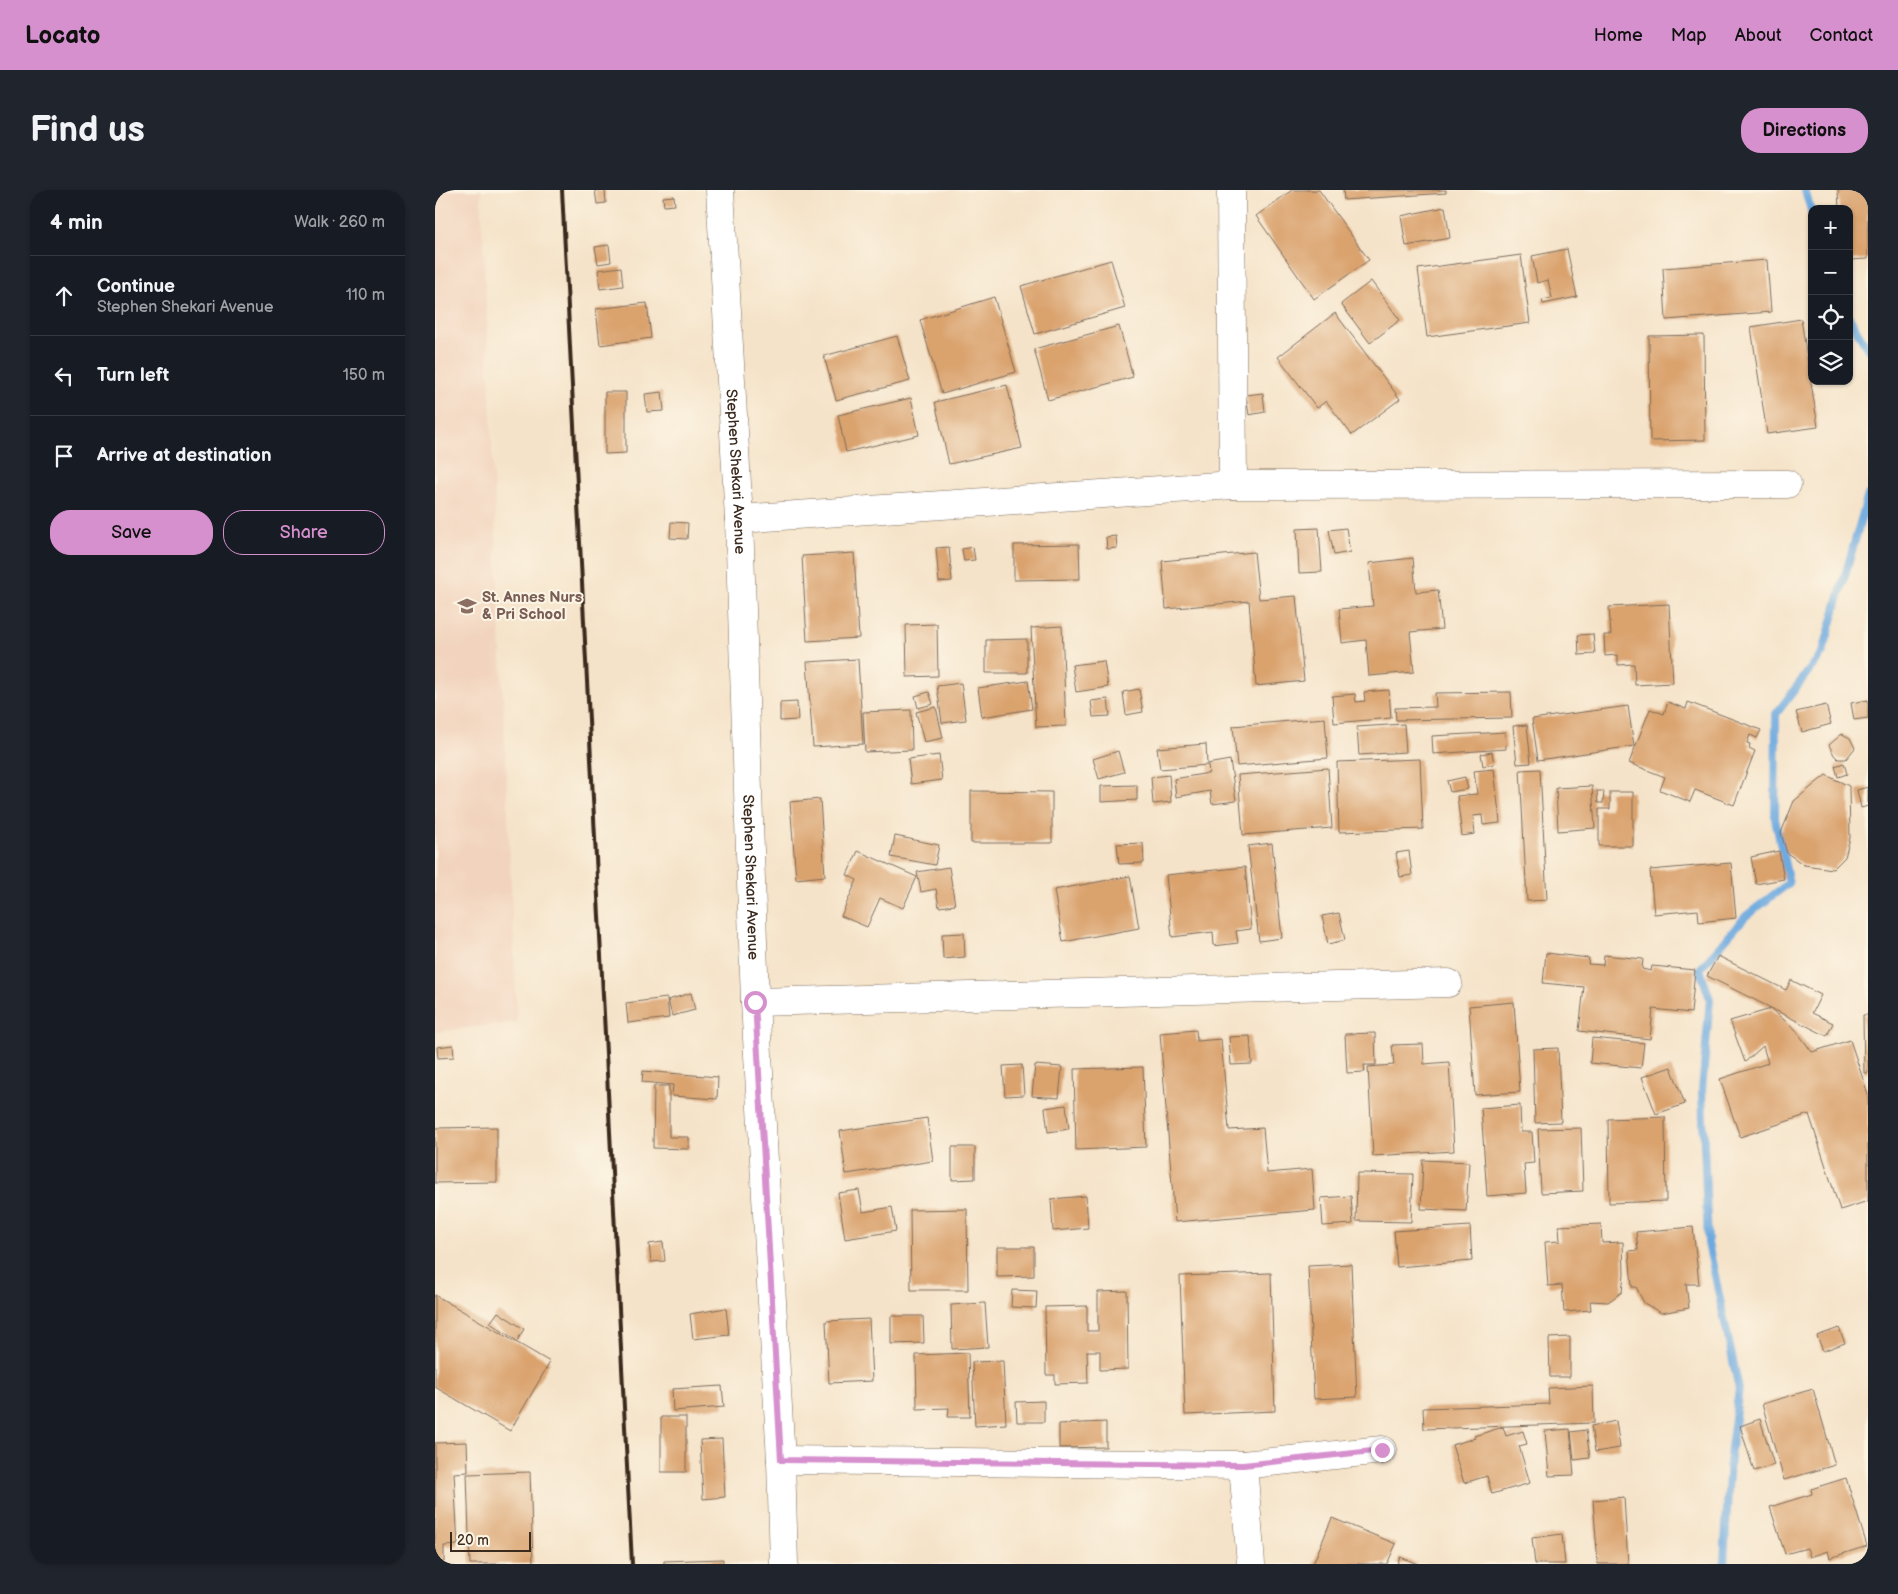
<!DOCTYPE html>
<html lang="en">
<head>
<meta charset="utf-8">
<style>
  :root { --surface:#171b24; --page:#20242c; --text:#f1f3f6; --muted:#9ea1a6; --line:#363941; --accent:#d690ce }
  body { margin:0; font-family:"Balsamiq Sans",sans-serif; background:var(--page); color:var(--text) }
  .controls { position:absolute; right:15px; top:15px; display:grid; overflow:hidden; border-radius:10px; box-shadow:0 1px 4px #0004 }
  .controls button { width:45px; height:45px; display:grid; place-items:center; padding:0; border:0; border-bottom:1px solid var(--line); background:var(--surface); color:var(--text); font:25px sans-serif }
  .scale { position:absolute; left:15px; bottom:12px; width:81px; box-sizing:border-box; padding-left:5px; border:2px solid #3b2a1e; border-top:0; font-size:14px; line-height:18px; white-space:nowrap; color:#3b2a1e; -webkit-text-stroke:4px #fcf5e5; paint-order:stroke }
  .stop { position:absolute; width:15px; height:15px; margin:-11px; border:4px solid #d690ce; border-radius:50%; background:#fff }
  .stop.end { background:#d690ce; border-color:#fff; box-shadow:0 1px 5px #0008 }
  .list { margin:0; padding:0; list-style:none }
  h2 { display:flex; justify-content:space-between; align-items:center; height:65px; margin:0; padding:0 20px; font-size:21px }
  h2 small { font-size:16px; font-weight:400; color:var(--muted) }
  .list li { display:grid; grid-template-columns:32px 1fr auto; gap:15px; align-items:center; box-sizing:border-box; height:80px; padding:0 20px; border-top:1px solid var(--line) }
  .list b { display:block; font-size:19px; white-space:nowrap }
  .list p { margin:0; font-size:16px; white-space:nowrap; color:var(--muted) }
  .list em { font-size:16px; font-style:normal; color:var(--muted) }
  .actions { display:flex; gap:10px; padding:15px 20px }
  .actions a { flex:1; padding:11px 0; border:1px solid var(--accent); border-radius:20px; text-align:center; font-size:18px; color:var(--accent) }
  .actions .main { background:var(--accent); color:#111 }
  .icon { flex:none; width:28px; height:28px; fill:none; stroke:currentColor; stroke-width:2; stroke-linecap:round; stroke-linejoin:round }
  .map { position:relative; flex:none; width:1433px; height:1374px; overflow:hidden; border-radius:20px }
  header { display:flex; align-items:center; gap:30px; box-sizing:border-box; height:70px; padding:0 25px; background:var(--accent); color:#111 }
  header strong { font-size:24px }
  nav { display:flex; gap:28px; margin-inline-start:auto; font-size:18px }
  .intro { display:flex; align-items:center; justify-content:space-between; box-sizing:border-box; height:120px; padding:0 30px }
  h1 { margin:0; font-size:35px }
  .button { padding:12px 22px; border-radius:20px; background:var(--accent); color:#111; font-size:18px; font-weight:700 }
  main { display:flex; gap:30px; padding:0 30px }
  aside { flex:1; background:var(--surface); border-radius:20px; box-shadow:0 1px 4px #0004 }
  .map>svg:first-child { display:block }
  .built { fill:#f2d4be }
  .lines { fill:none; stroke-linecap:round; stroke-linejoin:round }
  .stream { stroke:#6eaadf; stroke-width:8 }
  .building { fill:#daa36e }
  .minor-casing { stroke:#7c6b5a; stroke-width:29 }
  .minor { stroke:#fff; stroke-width:28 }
  .rail { stroke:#3b2a1e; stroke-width:4 }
  .route { stroke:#d690ce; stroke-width:6 }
  .labels { text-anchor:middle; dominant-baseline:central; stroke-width:4; stroke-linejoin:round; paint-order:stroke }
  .street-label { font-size:15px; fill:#3b2a1e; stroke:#fcf5e5 }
  .education-label { font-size:15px; font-weight:bold; fill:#785e54; stroke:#fcf5e5; text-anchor:start }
</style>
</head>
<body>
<header>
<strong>Locato</strong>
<nav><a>Home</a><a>Map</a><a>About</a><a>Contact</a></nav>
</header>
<div class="intro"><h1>Find us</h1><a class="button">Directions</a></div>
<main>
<aside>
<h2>4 min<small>Walk · 260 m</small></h2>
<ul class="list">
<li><svg class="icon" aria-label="ahead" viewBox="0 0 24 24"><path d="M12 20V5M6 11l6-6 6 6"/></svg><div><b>Continue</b><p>Stephen Shekari Avenue</p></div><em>110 m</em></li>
<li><svg class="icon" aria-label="left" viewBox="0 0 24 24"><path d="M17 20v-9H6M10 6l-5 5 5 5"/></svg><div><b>Turn left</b></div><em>150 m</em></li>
<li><svg class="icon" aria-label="arrive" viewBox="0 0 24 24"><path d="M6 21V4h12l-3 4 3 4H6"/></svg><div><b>Arrive at destination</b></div></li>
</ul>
<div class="actions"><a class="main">Save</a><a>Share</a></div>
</aside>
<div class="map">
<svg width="1433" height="1374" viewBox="0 0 1433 1374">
  <rect width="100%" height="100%" fill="#fcf5e5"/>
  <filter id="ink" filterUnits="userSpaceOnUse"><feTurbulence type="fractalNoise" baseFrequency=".02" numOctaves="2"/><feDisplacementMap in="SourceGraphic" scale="10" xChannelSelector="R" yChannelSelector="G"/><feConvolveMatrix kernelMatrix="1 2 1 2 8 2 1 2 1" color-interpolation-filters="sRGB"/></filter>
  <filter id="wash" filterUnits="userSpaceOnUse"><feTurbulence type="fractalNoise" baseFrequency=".0096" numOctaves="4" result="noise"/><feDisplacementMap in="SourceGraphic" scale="20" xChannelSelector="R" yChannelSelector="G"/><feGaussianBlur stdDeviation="1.12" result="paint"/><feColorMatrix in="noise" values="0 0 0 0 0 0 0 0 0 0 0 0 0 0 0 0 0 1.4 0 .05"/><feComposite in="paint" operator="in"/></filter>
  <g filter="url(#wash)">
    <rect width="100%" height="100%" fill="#f5e3c9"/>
    <path class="built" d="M0,0H46L82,832L0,842Z"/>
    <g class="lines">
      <path class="stream" d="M1370,0L1377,24
        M1414,127L1433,160
        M1289,1374L1295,1265L1304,1199L1273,1053L1267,901L1275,809L1265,779L1311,726L1354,693L1340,629L1341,524L1388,462L1433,305"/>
    </g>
    <g id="blocks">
      <path class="building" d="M160,0H170L171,13L162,14Z
        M857,0H884L934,70L879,109L821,26Z
        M908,0H1011V3L909,10Z
        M1403,0H1432L1433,69L1414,70V19H1404Z
        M239,6L240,15L229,16L228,7Z
        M1010,17L1015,48L971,56L966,26Z
        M174,55L176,72L163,74L160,57Z
        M1132,59L1142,107L1108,114L1107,110L1117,108L1113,90L1102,93L1097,66Z
        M1086,65L1095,133L992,147L983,79Z
        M676,70L690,118L600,144L586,96Z
        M1332,70L1336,122L1231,130L1228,78Z
        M186,77L188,96L165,99L163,80Z
        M936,91L965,130L935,153L906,114Z
        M559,107L581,182L507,204L485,130Z
        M212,113L216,148L165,155L161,119Z
        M900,123L965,209L917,245L891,211L882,218L843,167Z
        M1366,129L1383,237L1332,244L1316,137Z
        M684,136L698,187L613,210L599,159Z
        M1269,145L1270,250L1215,251L1214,146Z
        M462,146L475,191L401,210L389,166Z
        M572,195L587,258L514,274L500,212Z
        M170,202H191V263L170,264Z
        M227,202L229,221L212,222L210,204Z
        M828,203L830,222L814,225L811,205Z
        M476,208L484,245L411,262L403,225Z
        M236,332L253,333L252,349L235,348Z
        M884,338L887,382L864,383L862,339Z
        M911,338L915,362L899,365L894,340Z
        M681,346L682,358L672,359L671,347Z
        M644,354L645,389L579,390V355Z
        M514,357L517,391L504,392L501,358Z
        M538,357L540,370L529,371L527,359Z
        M819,362L824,409L861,406L869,491L821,496L814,411L731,419L727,371Z
        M419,363L424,448L372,451L367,366Z
        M978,368L981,402L1003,400L1007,439L975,442L979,482L934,486L931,450L907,453L904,419L938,416L934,373Z
        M1234,414L1238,493L1200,495L1199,474L1183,475V465L1170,466L1169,445H1176L1174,417Z
        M502,434L503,486L472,487L471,435Z
        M627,436L631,536L601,537L596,438Z
        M1158,444L1160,464L1144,465L1143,445Z
        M592,449V483H551V450Z
        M423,469L428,554L378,557L372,472Z
        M669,471L673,497L641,502L637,475Z
        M593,491L597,519L547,527L543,498Z
        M526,493L531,530L507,533L502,496Z
        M704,499L708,522L691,525L688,502Z
        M954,500L956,528L899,533L897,506L920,504L921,512L930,511L929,502Z
        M494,502L498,514L483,518L480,506Z
        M1076,502L1077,528L961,530L960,518L1001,517L1000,503Z
        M673,509L675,526L658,527L656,511Z
        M1433,510V528L1419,530L1416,513Z
        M362,512L363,530L345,531V513Z
        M1233,512L1251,519L1253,512L1326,540L1322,548L1315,545L1312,553L1315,554L1314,558L1320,561L1299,615L1260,600L1255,612L1225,600L1230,587L1194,573L1215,519L1229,524Z
        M1391,515L1396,534L1367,542L1361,522Z
        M1193,516L1199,556L1103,570L1097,529Z
        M501,517L508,548L489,552L481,522Z
        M476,520L477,560L430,562L428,522Z
        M890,528L893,568L802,576L798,536Z
        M969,534L971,562L924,565L922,537Z
        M1092,535L1096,573L1082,574L1078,536Z
        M1070,542L1071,559L998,564L997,546Z
        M1407,544L1415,548L1420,558L1411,569H1403L1399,565L1394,555Z
        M771,554L772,574L795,570L801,611L777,614L775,601L741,607L739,589L774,583L773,575L725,579L722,558Z
        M683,561L689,582L664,589L658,569Z
        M1057,562L1059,574L1048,576L1046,564Z
        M504,565L507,590L476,594L473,569Z
        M985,569L988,639L904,642L902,572Z
        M1409,573L1412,584L1403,587L1400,576Z
        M893,578L897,638L808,645L803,585Z
        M1059,579L1065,633L1048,635L1047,625L1038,626L1040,644L1027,646L1022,606L1042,604L1039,581Z
        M1105,579L1112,710L1092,711L1085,580Z
        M734,585L736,612L718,614L716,587Z
        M1391,585L1414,596L1415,648L1410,667L1398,679L1369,675L1352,663L1346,643L1359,611Z
        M1030,587L1033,599L1015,602L1012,591Z
        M702,595V610L666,612V596Z
        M1157,596L1160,638L1123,641L1121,598Z
        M1433,597V616L1426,618L1422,600Z
        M536,601L617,602V653H536Z
        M1162,601H1169L1168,613H1163Z
        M1175,602H1198V656H1164V619H1175Z
        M385,609L390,686L361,689L355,612Z
        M460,646L504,655L500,675L456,667Z
        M708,653L709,673L684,674L682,654Z
        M837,653L847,748L824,751L813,656Z
        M423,661L482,687L468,718L445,708L432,737L406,726L422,690L412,685Z
        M974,661L977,685L965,687L961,663Z
        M1344,661L1349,689L1321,694L1316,667Z
        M1296,673L1301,728L1264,732L1263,720L1219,724L1215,680Z
        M514,677L520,715L504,717L501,699L486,702L482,682Z
        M810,677L816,739L801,741L803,753L779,756L778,742L737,747L731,685Z
        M695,686L704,738L628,752L619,700Z
        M904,723L910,750L893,754L887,726Z
        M529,743L530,767L508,769L507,744Z
        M1111,763L1154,768L1153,774L1168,775L1169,765L1208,769L1207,779L1216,781L1217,776L1260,780L1256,823L1218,819L1215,849L1144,841L1149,797L1108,793Z
        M1283,766L1351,800L1356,790L1386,805L1377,823L1398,833L1392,846L1272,786Z
        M256,803L260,820L237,826L233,810Z
        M232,808L234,828L193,833L191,813Z
        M1079,812L1085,902L1040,905L1034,816Z
        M1336,819L1360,839L1377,862L1415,850L1433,904V1011L1405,1020L1374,924L1305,947L1285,889L1333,873L1328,856L1310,872L1295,831Z
        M1428,825H1433V883H1429Z
        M761,840L762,851L786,849L794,940L828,938L832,983L877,979L880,1020L740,1032L725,843Z
        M940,843L941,875H929L930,882L912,883L910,844Z
        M815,846L817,874L796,875L794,847Z
        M1157,848L1209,853L1206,878L1155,873Z
        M988,854L989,874L1014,872L1019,961L938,966L933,877L959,875L957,855Z
        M18,855L19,867L3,868L2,857Z
        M1123,858L1126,932L1100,933L1098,859Z
        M587,875L589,905L570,906L568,876Z
        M600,875L627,877L624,908L597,906Z
        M708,877L711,957L641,960L639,879Z
        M1236,877L1250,914L1221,924L1207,887Z
        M208,881L283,887L282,909L237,906L238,895L207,892Z
        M219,896H234V947H254V959L218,958Z
        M631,915L634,939L613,942L610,918Z
        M1085,915L1086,942H1097L1099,973L1089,974L1091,1003L1052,1006L1046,918Z
        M1230,927L1231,1011L1174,1013L1173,929Z
        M492,928L498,971L411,984L405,941Z
        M62,937V992L0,993V938Z
        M1146,938L1148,1001L1106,1003L1103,939Z
        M517,957H540V989L517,990Z
        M988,970L1034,972L1031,1021L986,1019Z
        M922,983L978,984L976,1032L921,1031Z
        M424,1000L428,1022L457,1017L461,1041L410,1049L403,1003Z
        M651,1006L653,1038L618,1041L616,1009Z
        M916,1006L918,1034L888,1036L886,1008Z
        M532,1019L533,1100H476L475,1020Z
        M1166,1034L1167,1053L1188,1052L1189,1084L1187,1102L1173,1112L1155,1111L1156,1120L1129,1122L1127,1095L1113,1096L1110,1052L1125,1051L1124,1036Z
        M1035,1036L1037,1071L962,1077L959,1041Z
        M1258,1037L1264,1094H1251L1254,1118L1226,1123L1209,1113L1201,1097H1197L1194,1061L1203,1060L1201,1042Z
        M228,1052L230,1071L216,1072L214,1054Z
        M562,1057H599V1086L562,1087Z
        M916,1074L922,1207L879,1209L873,1076Z
        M836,1083L840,1221L750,1225L745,1086Z
        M577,1100L602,1101L601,1118L576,1117Z
        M692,1101L693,1179L665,1180V1161H652L653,1193L620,1194V1185H611L610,1117L652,1116V1141H663V1102Z
        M0,1105L115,1172L75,1241L0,1197Z
        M550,1113L553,1157L517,1159L516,1115Z
        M291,1118L294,1145L258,1149L255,1124Z
        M63,1122L89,1139L82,1151L55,1133Z
        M456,1126H488L489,1153L456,1154Z
        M434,1129L437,1191L394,1193L391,1131Z
        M1404,1138L1410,1153L1388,1161L1382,1146Z
        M1135,1147V1187H1115L1114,1148Z
        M533,1163L535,1227H513L514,1218L482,1219L481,1165Z
        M568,1171L571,1234L540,1236L537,1172Z
        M287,1196L289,1217L238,1221L237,1199Z
        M1158,1196L1159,1233L989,1239L988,1218L1114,1214L1113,1198Z
        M1378,1199L1400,1275L1349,1290L1327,1214Z
        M609,1211V1232H582L581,1212Z
        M226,1227H251V1282H226Z
        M1325,1229L1339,1275L1319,1281L1305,1236Z
        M1181,1231L1185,1258L1160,1262L1156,1236Z
        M671,1232V1257L624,1258V1234Z
        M1068,1237L1071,1246L1088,1241L1092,1254L1084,1256L1095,1293L1057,1304L1052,1286L1029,1293L1017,1255L1040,1248L1039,1246Z
        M1135,1239L1139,1285L1114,1286L1110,1241Z
        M1151,1240L1155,1268L1139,1270L1136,1242Z
        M287,1249L290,1307L268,1309L265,1250Z
        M32,1252L33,1282L19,1283L23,1355L9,1356V1372L0,1373V1253Z
        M95,1282L98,1374H35L32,1284Z
        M1411,1288L1432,1356L1395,1368L1393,1361L1375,1367L1372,1358L1350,1364L1335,1317L1377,1304L1376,1299Z
        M1189,1307L1193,1374H1163L1158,1310Z
        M897,1328L961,1354L952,1374H878Z
        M1127,1344L1130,1374H1100L1097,1348Z
        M965,1367L983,1374H962Z
        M288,1369V1374H229V1371Z"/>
    </g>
  </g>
  <g filter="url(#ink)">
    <use href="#blocks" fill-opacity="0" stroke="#7c6b5a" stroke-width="1"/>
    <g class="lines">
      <g class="minor-casing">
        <g id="minor">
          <path id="s1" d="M285,0L304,329L320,812L346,1270L349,1374"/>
          <path d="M796,0L798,295"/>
          <path d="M304,329L798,295L1352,294"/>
          <path d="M320,812L1013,793"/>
          <path d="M346,1270L808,1275L947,1260"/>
          <path d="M808,1275L816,1374"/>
        </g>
      </g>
      <use href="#minor" class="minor"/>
      <path class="rail" d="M127,0L197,1374"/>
    </g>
  </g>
  <g class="lines" filter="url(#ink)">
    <path class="route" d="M320,812L346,1270L808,1275L947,1260"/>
  </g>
  <defs>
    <g id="school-bare" transform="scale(1.5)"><path d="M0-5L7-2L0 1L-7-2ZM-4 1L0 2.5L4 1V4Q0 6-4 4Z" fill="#8d6e63" stroke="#fcf5e5" stroke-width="2.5" paint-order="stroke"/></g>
  </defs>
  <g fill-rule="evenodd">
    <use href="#school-bare" x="32" y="416"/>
  </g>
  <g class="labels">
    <g class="street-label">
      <text stroke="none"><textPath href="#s1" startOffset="282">Stephen Shekari Avenue</textPath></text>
      <text stroke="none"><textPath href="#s1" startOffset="688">Stephen Shekari Avenue</textPath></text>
    </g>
    <g class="education-label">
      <text x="47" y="407">St. Annes Nurs<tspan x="47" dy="17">&amp; Pri School</tspan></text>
    </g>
  </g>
</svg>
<div class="controls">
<button>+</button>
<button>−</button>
<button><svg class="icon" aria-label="locate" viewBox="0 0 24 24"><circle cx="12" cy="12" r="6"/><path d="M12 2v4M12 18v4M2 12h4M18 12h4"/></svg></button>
<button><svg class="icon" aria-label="layers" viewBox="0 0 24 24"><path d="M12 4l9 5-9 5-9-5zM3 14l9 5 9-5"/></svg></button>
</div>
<div class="scale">20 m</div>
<div class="stop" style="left:320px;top:812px"></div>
<div class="stop end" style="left:947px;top:1260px"></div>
</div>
</main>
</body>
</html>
